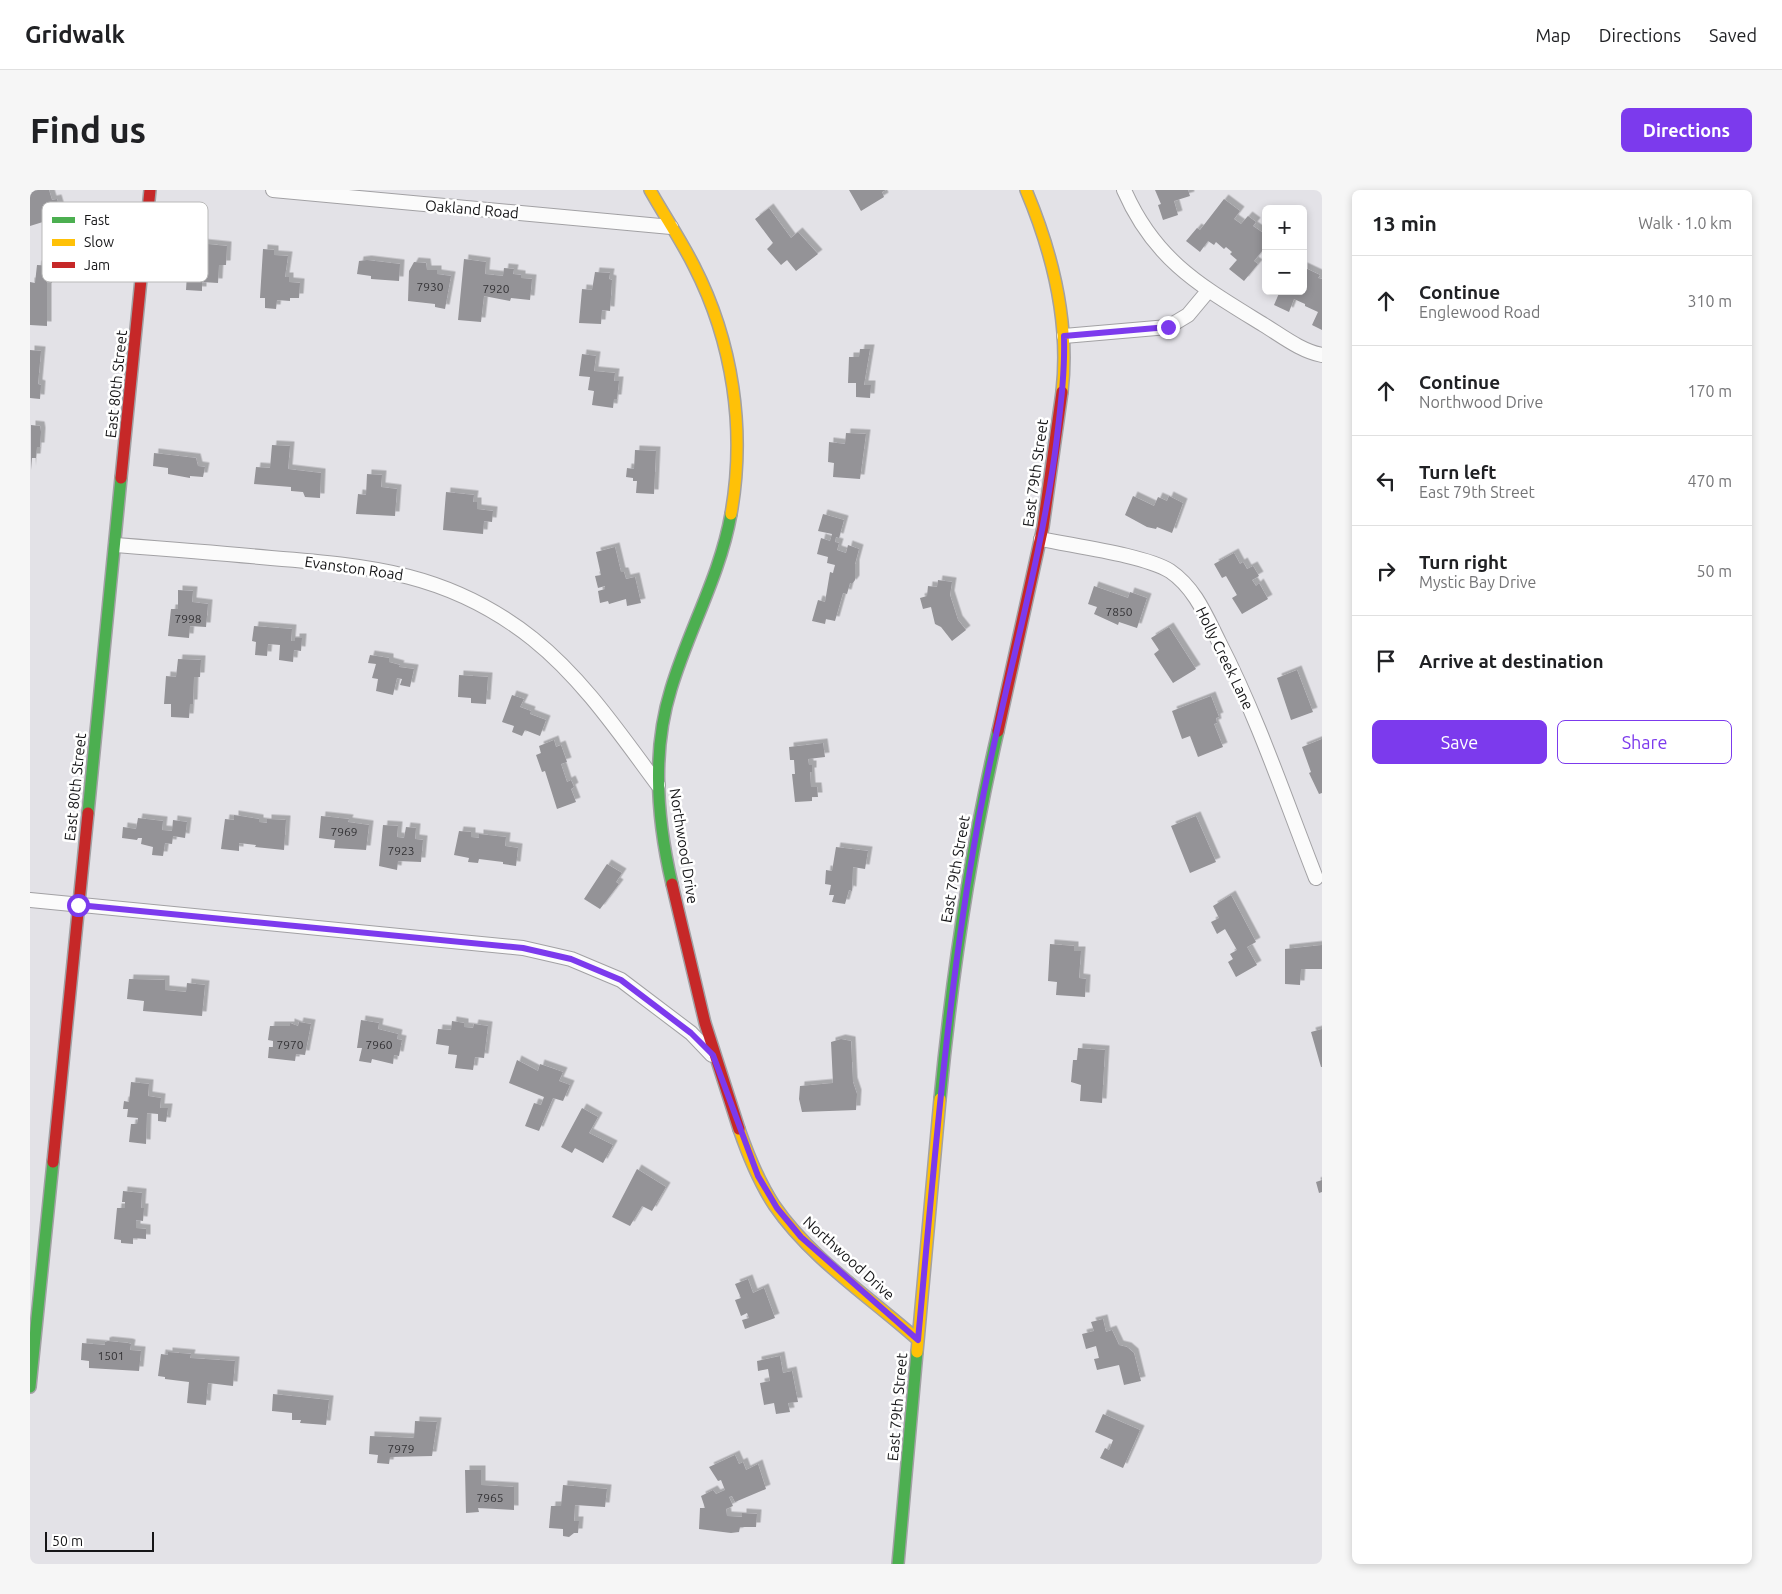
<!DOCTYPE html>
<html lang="en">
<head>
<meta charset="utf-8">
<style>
  :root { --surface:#fff; --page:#f6f6f6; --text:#202124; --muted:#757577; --line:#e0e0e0; --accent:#7c3aed }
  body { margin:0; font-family:Ubuntu,sans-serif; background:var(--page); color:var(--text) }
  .controls { position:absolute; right:15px; top:15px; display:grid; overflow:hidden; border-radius:8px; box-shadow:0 2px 8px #0003 }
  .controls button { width:45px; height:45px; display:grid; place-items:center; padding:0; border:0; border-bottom:1px solid var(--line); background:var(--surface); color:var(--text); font:25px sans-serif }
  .scale { position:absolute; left:15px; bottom:12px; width:109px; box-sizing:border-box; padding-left:5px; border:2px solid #151517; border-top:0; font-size:14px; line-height:18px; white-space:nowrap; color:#151517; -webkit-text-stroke:4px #fff; paint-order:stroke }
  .stop { position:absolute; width:15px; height:15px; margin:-11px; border:4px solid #7c3aed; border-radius:50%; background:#fff }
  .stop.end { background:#7c3aed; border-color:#fff; box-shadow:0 1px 5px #0008 }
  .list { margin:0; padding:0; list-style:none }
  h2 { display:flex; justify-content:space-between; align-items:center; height:65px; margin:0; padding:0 20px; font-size:21px }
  h2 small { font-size:16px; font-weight:400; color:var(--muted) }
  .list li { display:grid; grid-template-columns:32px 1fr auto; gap:15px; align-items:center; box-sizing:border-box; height:90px; padding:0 20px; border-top:1px solid var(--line) }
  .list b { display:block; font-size:19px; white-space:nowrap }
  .list p { margin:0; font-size:16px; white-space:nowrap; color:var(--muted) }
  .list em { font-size:16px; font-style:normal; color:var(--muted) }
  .actions { display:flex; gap:10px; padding:15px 20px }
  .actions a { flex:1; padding:11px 0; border:1px solid var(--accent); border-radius:8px; text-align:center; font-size:18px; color:var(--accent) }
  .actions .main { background:var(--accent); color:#fff }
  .icon { flex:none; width:28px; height:28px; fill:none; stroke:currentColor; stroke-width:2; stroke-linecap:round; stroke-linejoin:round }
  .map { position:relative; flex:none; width:1292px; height:1374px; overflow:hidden; border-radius:8px }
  header { display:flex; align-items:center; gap:30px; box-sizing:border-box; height:70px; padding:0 25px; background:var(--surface); border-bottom:1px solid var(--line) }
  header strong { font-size:24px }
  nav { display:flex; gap:28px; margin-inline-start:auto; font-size:18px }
  .intro { display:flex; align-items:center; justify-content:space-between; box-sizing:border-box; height:120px; padding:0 30px }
  h1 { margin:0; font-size:35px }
  .button { padding:12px 22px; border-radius:8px; background:var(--accent); color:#fff; font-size:18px; font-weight:700 }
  main { display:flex; gap:30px; padding:0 30px }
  aside { flex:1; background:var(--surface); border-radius:8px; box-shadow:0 2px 8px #0003 }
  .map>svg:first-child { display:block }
  .building { fill:#949397; filter:url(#shadow) }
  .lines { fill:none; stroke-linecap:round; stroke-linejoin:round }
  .street-casing { stroke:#a2a1a4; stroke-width:16 }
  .fast-casing { stroke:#a2a1a4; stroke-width:14 }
  .slow-casing { stroke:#a2a1a4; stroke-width:14 }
  .jam-casing { stroke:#a2a1a4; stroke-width:14 }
  .street { stroke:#fbfbfb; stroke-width:14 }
  .fast { stroke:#4caf50; stroke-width:11 }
  .slow { stroke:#ffc107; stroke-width:11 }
  .jam { stroke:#c62828; stroke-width:11 }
  .route { stroke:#7c3aed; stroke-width:6 }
  .labels { text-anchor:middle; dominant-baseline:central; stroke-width:5; stroke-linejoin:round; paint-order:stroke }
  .number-label { font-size:12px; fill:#353437 }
  .street-label { font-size:15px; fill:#151517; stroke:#fff }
  .key { fill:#fff; stroke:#b9b9b9; stroke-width:1 }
  .key-label { font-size:14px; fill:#151517 }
</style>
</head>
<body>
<header>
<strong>Gridwalk</strong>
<nav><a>Map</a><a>Directions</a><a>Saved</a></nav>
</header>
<div class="intro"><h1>Find us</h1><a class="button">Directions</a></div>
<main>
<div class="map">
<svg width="1292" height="1374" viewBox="0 0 1292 1374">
  <defs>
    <filter id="shadow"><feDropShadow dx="4.5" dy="-4.5" stdDeviation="0" flood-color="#0004"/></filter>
  </defs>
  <rect width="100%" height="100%" fill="#e3e2e7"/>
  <path class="building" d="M0,0H19L22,10L27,9L32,26L0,36Z
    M819,0H856L852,2L854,7L831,21Z
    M1125,0H1158L1160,6L1144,11L1148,25L1133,30L1128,15L1131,14Z
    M1194,9L1210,21L1204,29L1211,34L1218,26L1226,32L1223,36L1236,45V56L1224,71L1228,74L1214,91L1199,79L1207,70L1200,64L1202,62L1196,57L1194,59L1186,52L1184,55L1178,51L1170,62L1156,51L1167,38L1170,40Z
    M739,18L761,48L768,42L788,64L766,81L757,70L751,75L737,59L743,53L725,29Z
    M168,53L197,56L196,75H189L188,93L172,92V101L156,100L157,84H163L164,66H167Z
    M233,59L244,60V65L258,66L255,87H259V92L270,93L269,108H260V111L247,110L246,119L235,118V108H230Z
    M434,69L456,72L455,84L473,86L474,78L484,79L483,84L491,85V88L502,89L500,110L481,108L480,111L454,106L451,132L428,130Z
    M337,70L370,74L369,91L341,89V86L327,84L329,71Z
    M384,72L396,73L397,80H407V84L421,86L415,119L405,117V114L378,111L379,81Z
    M7,75L24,76L22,93L17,92V136L0,135V92L5,93Z
    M1273,77L1290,85L1288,88L1292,89V140L1282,135L1288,122L1275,116V114L1264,109L1259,122L1244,115L1250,101H1273Z
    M565,82L580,83L579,89L582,90L580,121L572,120L571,134L549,133L552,99L562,100Z
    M830,159H840L834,195H841L840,208L826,207V193H818L819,167H829Z
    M0,160L11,161L8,194L11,195L10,209L0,208Z
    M552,164L566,166L564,181L585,183L584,191H589L587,209H584L583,218L562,215L564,201L558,200L560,187L549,186Z
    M1,235L10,236L11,242L10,257H7L6,268H2L1,280Z
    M816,243L836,244L830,289L803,287L804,273L798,272L799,252L815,254Z
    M242,255L260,256L258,279L291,283L290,308L275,307L273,302L261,301V297L224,294L226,277L240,278Z
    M605,260L626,261L624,304L606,303L607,291H603V288L596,287L597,278L604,279Z
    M124,263L166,268L168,276L175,277L173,287L160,286V288L138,284V278L123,276Z
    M337,284L352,285L351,297L367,299L365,326L326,324L328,304L336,305Z
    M416,302L444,305L443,312H447V319L463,321L462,332L454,331L453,344L413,340Z
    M1103,306L1124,316L1128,307L1137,311L1139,306L1153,313L1142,343L1127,337L1126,339L1117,337L1095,325Z
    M793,324L814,330L809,348L806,347L805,352L809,353L807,360L816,363L818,355L829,359L825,374V390L822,394L820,393L817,404L813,403L805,431L796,429L795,434L782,431L788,410L795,412L800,382L803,383L805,375L797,373L798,367L787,364L791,348L800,351L802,344L788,341Z
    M585,357L591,382H594L596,389L605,387L611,413L597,416L596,409L579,414L578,411L570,413L568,401L575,399V396L568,398L565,386L571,385L566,362Z
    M1204,363L1210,374L1213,372L1217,379L1223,376L1229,386L1222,390L1226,396L1229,393L1238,409L1212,424L1202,408L1207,405L1196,386L1192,388L1184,374Z
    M908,390L922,392L920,405L928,430L936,440L922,451L911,437L905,434L901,417L893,419L890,408L897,406L898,396L907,397Z
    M1064,396L1098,408L1100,402L1117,408L1107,438L1089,432L1088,435L1064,424L1067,417L1058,414Z
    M148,400L163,401L162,412L178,414L176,437L160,436L159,448L138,446L141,419H148Z
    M224,436L262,439L261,451H265V448H272L271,461L264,460L263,472L249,470L250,455L238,454L237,466L225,465L226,452L222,451Z
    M1139,437L1166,479L1143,493L1124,464L1129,460L1121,448Z
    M340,465L359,468V472L370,475L369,477L384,479L380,497L370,495L372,489L367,488L363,505L346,501L348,489L342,488L346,474L338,473Z
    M148,469L171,470L170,487H164L163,514H160L159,528L141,527V514H134L136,486L146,487Z
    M1267,480L1283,522L1261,530L1247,488Z
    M429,485L458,487L456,514L441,513V508L428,507Z
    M482,505L494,509L490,517L501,521L500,524L516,530L510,546L495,540L492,546L482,542L484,536L472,532Z
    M1181,506L1189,527L1186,528L1187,533L1184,534L1193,557L1168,567L1160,546L1152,549L1142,521Z
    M1292,549V603L1289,604L1279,583L1281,582L1272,557Z
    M524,550L526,557L531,555L537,572L531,574L537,592L541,590L544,597L541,599L546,612L527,619L515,581L512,582L506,565L511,563L509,556Z
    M793,553L795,567L778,569L779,575H782V582H780L781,597H787L788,607H782V611L765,612L762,584H765L764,570H760L759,557Z
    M204,625L229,629V632L237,633V629L256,630L254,660L225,657L226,655L209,653V661L191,659L195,629L204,630Z
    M291,626L319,629L318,632L339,635L336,660L304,658L305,650L289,648Z
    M1166,626L1186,672L1160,683L1141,636Z
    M108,628L133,631L132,640L142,641L143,630L157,632L155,648L143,646L142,654L135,653L133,666L122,665L123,657L111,654L112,648H108L107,650L92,648L93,637L106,639Z
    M353,635L368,636L367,647L374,648L376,637L386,638L385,649L393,650L391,672L368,671L367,680L349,676Z
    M429,641L441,642V647L449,648V644L476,647L475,656L488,658L486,676L473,674V672L449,669L448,673L438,672L439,668L424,665Z
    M806,657L838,661L835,679L823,677L822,701L819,700L815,714L802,712L804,705H799L801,695L795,694L796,680L802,681Z
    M577,674L592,683L586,692L589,694L570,719L554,709Z
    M1201,705L1226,752L1217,757L1227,775L1206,787L1198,772L1203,769L1200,764L1207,760L1195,739L1187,744L1181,732L1189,728L1183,716Z
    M1020,754L1044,756V761H1051L1049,788L1056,789L1055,807L1026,805L1027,792L1018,791Z
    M1292,755V779H1271L1270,795L1255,794V759Z
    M99,789L135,790V800L156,802L157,793L175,795L172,826L113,821L114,811L97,809Z
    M331,830L349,833L348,839L368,844L367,849L372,850L369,866L364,865L363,874L342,869L341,873L329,871L332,858H327Z
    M422,831L434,833V837L443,838L444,834L458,836L454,868L445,867L443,880L425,878L427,865L418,864L419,856L406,854L408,839L421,840Z
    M269,832L281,834L275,865L266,864L265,871L238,868L239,857H243V851L238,850L240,836H260V833L268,836Z
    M1292,839V877H1291L1281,842Z
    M811,849L821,851L823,892L827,904L826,920L772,922L769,909L770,896L803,893L801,852Z
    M1048,858L1075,860L1072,913L1050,911L1051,895L1041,892L1043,870H1047Z
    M487,870L508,881L510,874L533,882L529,891L540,895L533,911L523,908L509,941L495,936L504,913L511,915L514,907L479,893Z
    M101,892L119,894L118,906L131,908L130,918H138L136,932L128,931V924L117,923L116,954L99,952L101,934H107L108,928L97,927L98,919H93L94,911L99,912Z
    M552,918L568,927L559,943L583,955L573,973L545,958L542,963L531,957Z
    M607,979L636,997L622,1021L612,1016L600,1036L582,1027Z
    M1292,990V1002L1289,1003L1286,992Z
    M93,1001L112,1003L111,1018H114L113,1031L106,1030V1038L116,1039V1049L103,1048V1054L91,1053V1050L84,1049L87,1018H95V1012H92Z
    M718,1089L723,1103L734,1098L745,1128L715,1139L712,1130L719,1128L717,1123L711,1126L705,1110L711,1108L705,1094Z
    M1073,1129L1076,1142L1082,1140L1089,1155L1097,1157L1104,1163L1111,1191L1094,1195L1089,1175L1067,1180L1064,1169L1069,1168L1066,1156L1056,1159L1052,1144L1064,1141L1061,1132Z
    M78,1151L98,1153L101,1154L100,1160L111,1161L109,1181L59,1178V1171L51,1170L52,1153L75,1155V1152Z
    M138,1162L161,1164L160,1168L205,1171L203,1196L178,1193L176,1215L157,1213L159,1192L135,1189V1187L128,1186L131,1164L138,1165Z
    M750,1166L753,1183L762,1181L768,1212L758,1213L760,1222L746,1224L744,1213L734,1215L730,1193L740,1191L738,1179L728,1181L727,1171Z
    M243,1204L299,1210L296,1235L270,1233L271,1230H262V1223L242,1221Z
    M1073,1224L1110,1240L1093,1278L1070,1268L1075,1258L1079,1260L1083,1250L1065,1242Z
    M385,1231L407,1232L402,1266L360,1267L359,1274L347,1273L348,1265L339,1264L340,1246L384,1248Z
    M705,1265L709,1274L713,1272L716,1280L728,1274L736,1299L705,1312L702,1306L699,1307L703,1316L696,1319L697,1326L712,1327V1323L727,1324L726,1337H710L709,1342L701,1343L669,1339L670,1318H675L671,1306L683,1300L686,1304L695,1300L691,1290L688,1291L679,1277Z
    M435,1280H451V1295L484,1297V1320L448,1318L449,1322L436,1323Z
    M533,1295L577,1299L575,1317L545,1315L544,1331H549L548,1343H544L539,1347L533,1346V1339L519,1338L521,1316H531Z"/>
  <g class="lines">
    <g class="street-casing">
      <path id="street" d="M243,0L641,37
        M1094,0C1125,71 1171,96 1234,135C1252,146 1271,161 1292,165
        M1034,146L1138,137L1158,125L1178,101
        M1011,349C1043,356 1114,365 1140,381C1165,398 1176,426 1189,452C1228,528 1255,609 1286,688
        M86,355C138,359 189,363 241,368C341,376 420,383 503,449C553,489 590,544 628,595
        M0,710L493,758L541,769L591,790L661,843L682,865"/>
    </g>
    <g class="fast-casing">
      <path id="fast" d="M58,623L91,288
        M642,694C627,630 621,563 641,499C659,439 690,386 701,324
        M910,909C922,785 940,662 968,541
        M0,1197L23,972
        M868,1374L887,1162"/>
    </g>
    <g class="slow-casing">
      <path id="slow" d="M620,0C634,25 651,50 664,76C703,152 716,240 701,324
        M996,0C1023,64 1040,132 1032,202
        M709,939C718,965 729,992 744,1015C781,1069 840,1107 888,1150
        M887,1162L910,909"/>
    </g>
    <g class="jam-casing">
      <path id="jam" d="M91,288L120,0
        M968,541L1013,337L1032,202
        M642,694L675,833L709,939
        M23,972L58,623"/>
    </g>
    <use href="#street" class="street"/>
    <use href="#fast" class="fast"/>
    <use href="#slow" class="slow"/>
    <use href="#jam" class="jam"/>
  </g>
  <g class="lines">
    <path class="route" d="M48,715L493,758L541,769L591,790L661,843L683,865L728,986L747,1018L771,1047L888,1150C904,977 917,804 948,633C971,504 1011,378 1027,247C1031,213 1035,180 1034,146L1138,137"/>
  </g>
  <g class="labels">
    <g class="number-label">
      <text x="400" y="96">7930</text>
      <text x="466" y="98">7920</text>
      <text x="1089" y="421">7850</text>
      <text x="158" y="428">7998</text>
      <text x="314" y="641">7969</text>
      <text x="371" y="660">7923</text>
      <text x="260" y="854">7970</text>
      <text x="349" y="854">7960</text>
      <text x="81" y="1165">1501</text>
      <text x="371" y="1258">7979</text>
      <text x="460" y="1307">7965</text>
    </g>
    <g class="street-label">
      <text transform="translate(442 19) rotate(5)">Oakland Road</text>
      <text transform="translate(86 194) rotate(-84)">East 80th Street</text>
      <text transform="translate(1005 283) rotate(-82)">East 79th Street</text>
      <text transform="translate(324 378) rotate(8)">Evanston Road</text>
      <text transform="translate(1195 468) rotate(64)">Holly Creek Lane</text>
      <text transform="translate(45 597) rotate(-84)">East 80th Street</text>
      <text transform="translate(654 656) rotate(81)">Northwood Drive</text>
      <text transform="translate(925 679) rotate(-80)">East 79th Street</text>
      <text transform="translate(819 1068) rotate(42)">Northwood Drive</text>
      <text transform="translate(867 1217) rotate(-85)">East 79th Street</text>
    </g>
  </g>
  <rect x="12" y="12" width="166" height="80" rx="8" class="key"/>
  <rect x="22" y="27" width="23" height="6" fill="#4caf50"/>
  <rect x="22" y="49" width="23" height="7" fill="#ffc107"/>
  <rect x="22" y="72" width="23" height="6" fill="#c62828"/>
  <g class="key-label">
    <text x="54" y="35">Fast</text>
    <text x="54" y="57">Slow</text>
    <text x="54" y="80">Jam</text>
  </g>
</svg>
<div class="controls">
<button>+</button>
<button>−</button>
</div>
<div class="scale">50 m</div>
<div class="stop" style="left:48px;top:715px"></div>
<div class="stop end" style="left:1138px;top:137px"></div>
</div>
<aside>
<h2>13 min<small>Walk · 1.0 km</small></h2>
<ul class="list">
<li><svg class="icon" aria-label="ahead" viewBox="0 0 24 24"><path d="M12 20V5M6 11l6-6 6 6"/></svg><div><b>Continue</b><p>Englewood Road</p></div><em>310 m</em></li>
<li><svg class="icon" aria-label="ahead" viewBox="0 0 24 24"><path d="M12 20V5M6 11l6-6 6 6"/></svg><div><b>Continue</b><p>Northwood Drive</p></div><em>170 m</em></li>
<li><svg class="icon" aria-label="left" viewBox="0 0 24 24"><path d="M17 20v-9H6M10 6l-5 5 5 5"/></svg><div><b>Turn left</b><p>East 79th Street</p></div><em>470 m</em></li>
<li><svg class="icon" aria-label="right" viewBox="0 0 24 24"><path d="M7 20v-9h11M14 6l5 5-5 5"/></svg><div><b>Turn right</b><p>Mystic Bay Drive</p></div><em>50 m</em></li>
<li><svg class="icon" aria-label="arrive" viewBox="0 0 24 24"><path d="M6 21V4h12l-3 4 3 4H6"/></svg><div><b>Arrive at destination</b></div></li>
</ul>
<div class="actions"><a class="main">Save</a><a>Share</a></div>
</aside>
</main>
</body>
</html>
